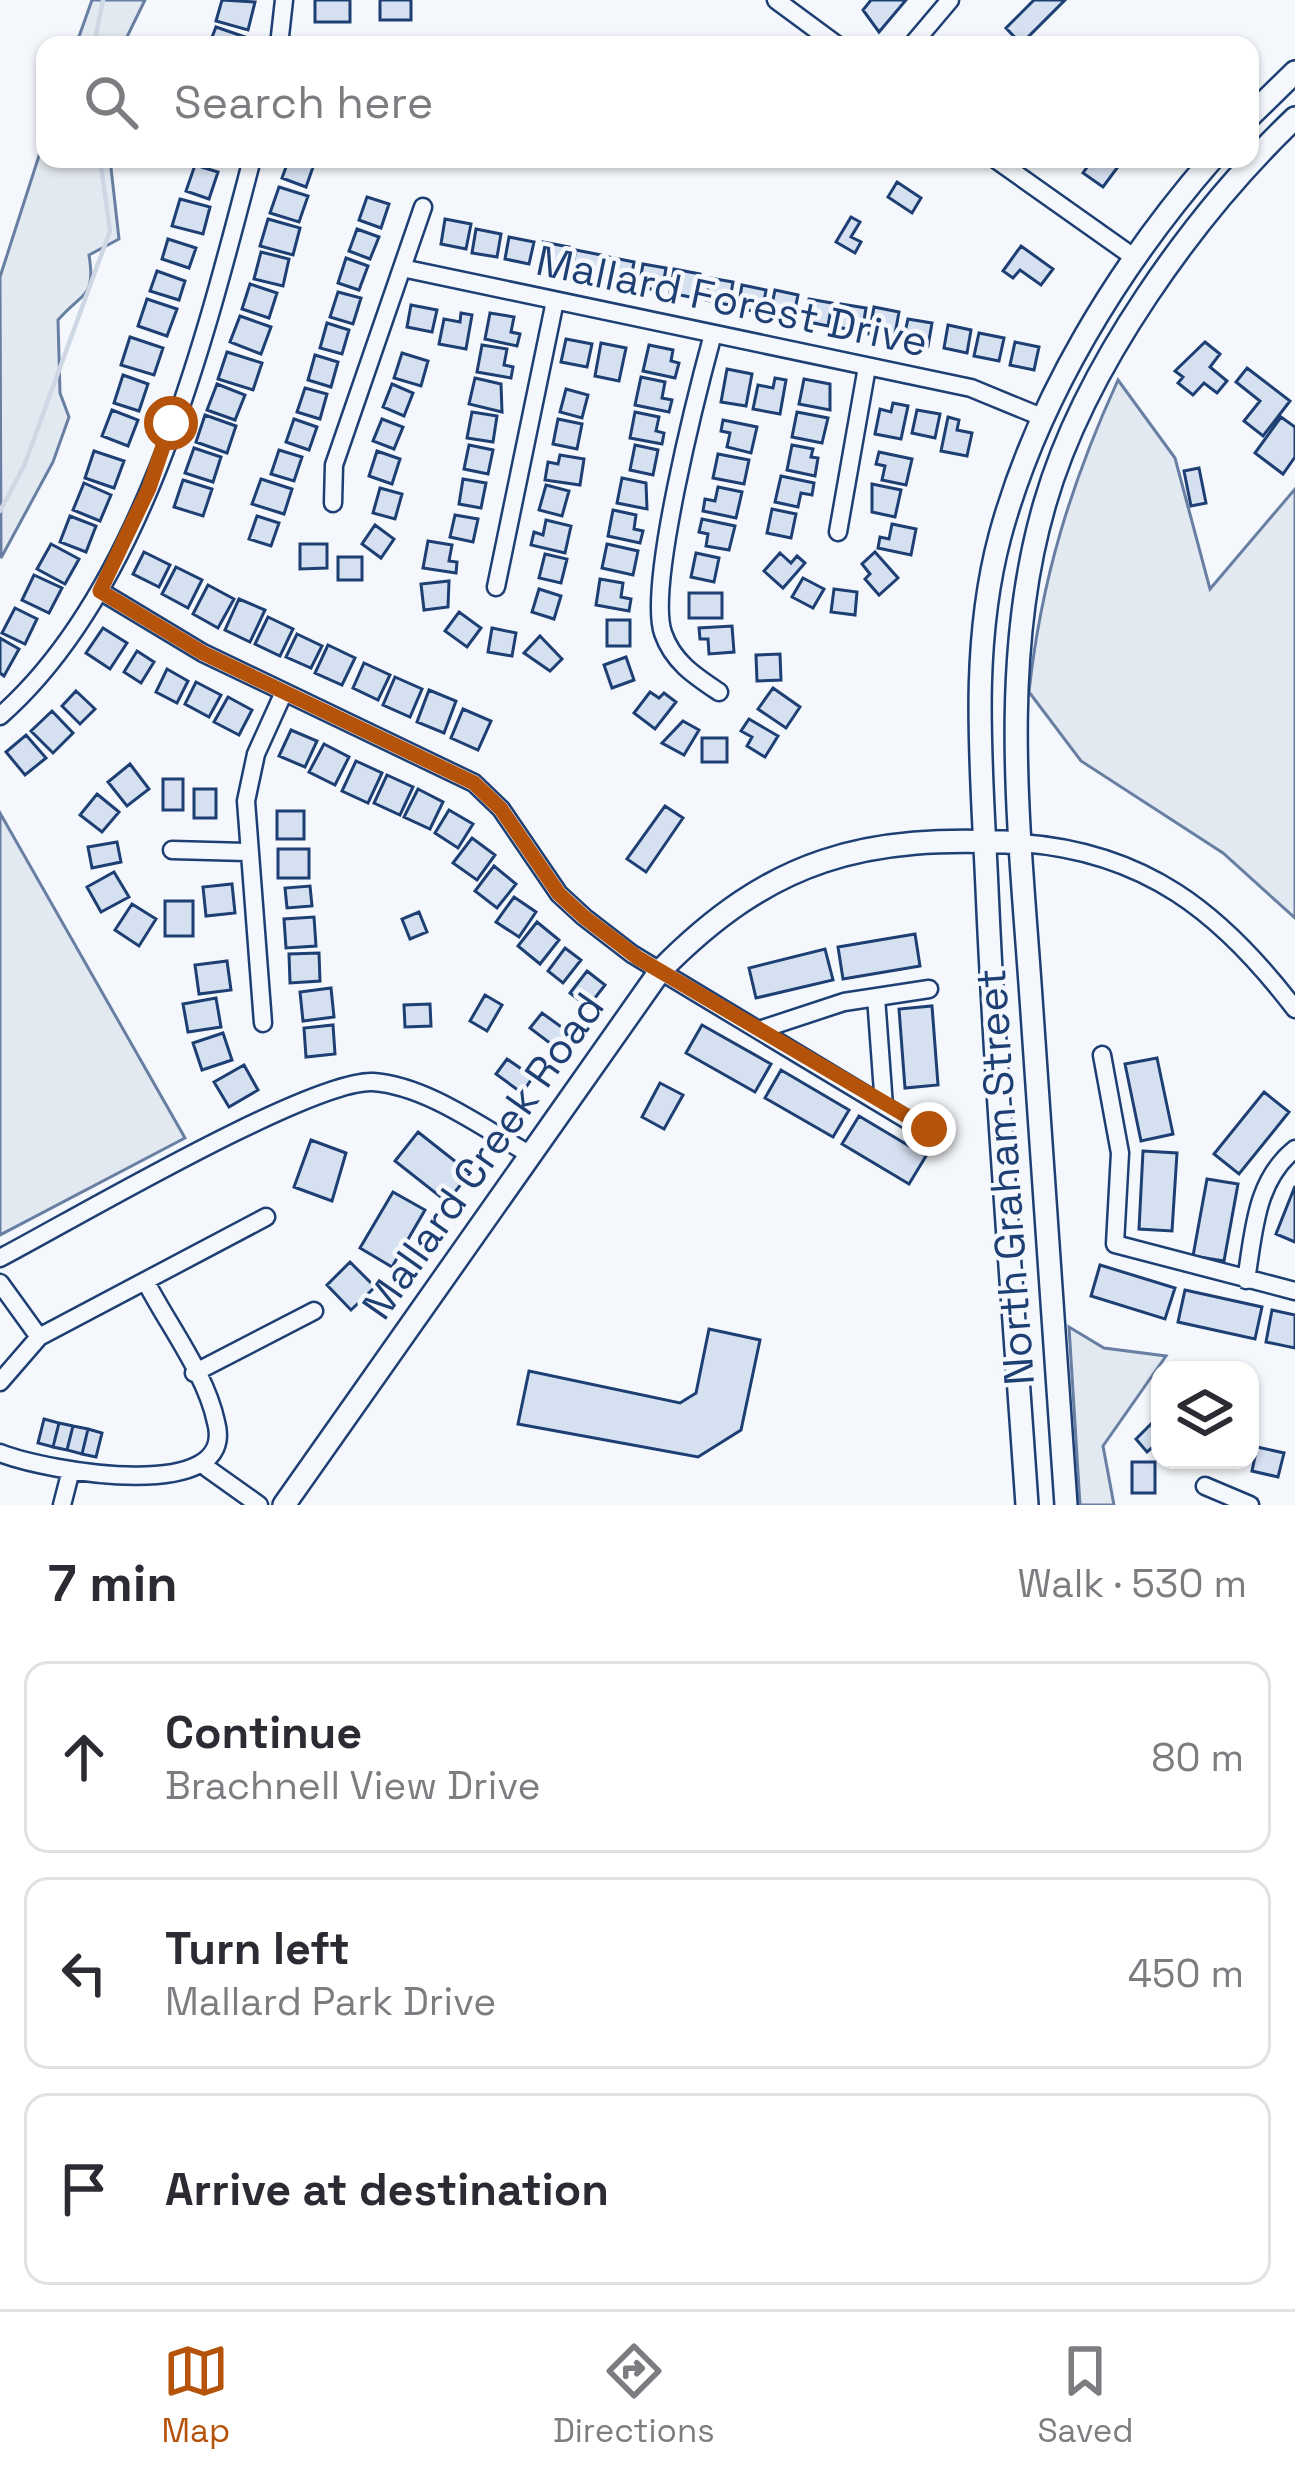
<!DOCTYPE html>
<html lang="en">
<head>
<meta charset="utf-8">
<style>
  :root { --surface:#fff; --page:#f7f7f7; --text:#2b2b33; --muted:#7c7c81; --line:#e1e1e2; --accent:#b45309 }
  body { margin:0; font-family:"Space Grotesk",sans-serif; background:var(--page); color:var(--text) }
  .controls { position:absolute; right:36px; bottom:36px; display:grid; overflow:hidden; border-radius:24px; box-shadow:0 3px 9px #0004 }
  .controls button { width:108px; height:108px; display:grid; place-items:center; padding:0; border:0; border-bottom:3px solid var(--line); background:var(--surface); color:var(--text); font:60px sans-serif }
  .stop { position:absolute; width:36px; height:36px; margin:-27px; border:9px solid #b45309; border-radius:50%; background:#fff }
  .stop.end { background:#b45309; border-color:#fff; box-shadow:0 3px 12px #0008 }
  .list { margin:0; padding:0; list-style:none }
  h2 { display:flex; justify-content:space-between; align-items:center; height:156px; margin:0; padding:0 48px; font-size:51px }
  h2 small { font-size:39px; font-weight:400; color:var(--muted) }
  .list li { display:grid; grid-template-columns:78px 1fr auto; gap:36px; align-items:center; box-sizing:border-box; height:192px; margin:0 24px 24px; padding:0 24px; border:3px solid var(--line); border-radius:24px }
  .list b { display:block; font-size:45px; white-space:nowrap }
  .list p { margin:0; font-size:39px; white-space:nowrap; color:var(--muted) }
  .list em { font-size:39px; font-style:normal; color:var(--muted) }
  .icon { flex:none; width:66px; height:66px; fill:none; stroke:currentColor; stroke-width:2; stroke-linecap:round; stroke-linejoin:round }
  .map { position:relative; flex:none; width:1295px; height:1505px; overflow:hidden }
  .search { position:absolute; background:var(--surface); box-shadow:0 3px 9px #0004; left:36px; right:36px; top:36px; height:132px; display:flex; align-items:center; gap:30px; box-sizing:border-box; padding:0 42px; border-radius:24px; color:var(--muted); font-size:45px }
  .sheet { height:804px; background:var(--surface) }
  nav { display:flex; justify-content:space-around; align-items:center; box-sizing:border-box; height:168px; border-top:3px solid var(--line); background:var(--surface); font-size:33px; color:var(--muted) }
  nav a { display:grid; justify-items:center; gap:6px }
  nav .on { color:var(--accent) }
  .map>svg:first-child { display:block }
  .green { fill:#e3e9f0; stroke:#687fa3; stroke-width:3 }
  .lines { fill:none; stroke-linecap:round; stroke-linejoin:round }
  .stream { stroke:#cfd7e4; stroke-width:4.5 }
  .building { fill:#d5e0f0; stroke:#1d3f73; stroke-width:3 }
  .minor-casing { stroke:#1d3f73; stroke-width:21 }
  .major-casing { stroke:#1d3f73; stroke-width:26 }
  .minor { stroke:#f4f7fb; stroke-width:16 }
  .major { stroke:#f4f7fb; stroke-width:21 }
  .route { stroke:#b45309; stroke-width:15 }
  .labels { text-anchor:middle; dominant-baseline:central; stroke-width:9; stroke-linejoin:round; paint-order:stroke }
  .street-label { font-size:42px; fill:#1d3f73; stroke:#f4f7fb }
</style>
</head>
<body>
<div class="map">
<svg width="1295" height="1505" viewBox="0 0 1295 1505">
  <rect width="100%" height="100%" fill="#f4f7fb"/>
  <path class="green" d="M92,0H145L123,45H76Z
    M45,137V159H110L119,239L89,255C96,298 83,291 58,320L60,393L69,417L53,462L1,558L0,277Z
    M1118,380L1175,458L1210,589L1295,489V918L1223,853L1081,761L1029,692C1041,580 1071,483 1118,380Z
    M0,813L185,1138L0,1235Z
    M1069,1327L1104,1348L1166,1356L1103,1446L1114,1505H1080Z"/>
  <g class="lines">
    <path class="stream" d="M94,45L103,0
      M0,511L24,466L110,231L100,159"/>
  </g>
  <path class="building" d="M222,0L255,2L248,30L216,21Z
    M315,0H350V22H315Z
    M380,0H411V20H380Z
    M871,0H906L879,32L863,10Z
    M1034,0H1065L1021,44L1006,28Z
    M216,27L248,38L246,45H209Z
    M289,159L313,167L306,187L282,178Z
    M1093,159L1120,164L1103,187L1083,173Z
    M195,165L218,172L209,199L186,191Z
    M897,182L921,198L912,213L888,197Z
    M279,187L308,196L299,222L270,213Z
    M367,197L389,204L381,228L359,220Z
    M180,199L210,207L203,234L172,226Z
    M851,217L860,222L851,237L861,242L855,253L836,242Z
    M268,219L300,228L293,255L260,246Z
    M445,219L471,224L466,249L441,244Z
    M357,229L379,237L370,259L349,251Z
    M476,229L501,234L497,257L472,253Z
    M509,237L534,242L529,264L505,259Z
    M168,239L196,248L189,268L162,259Z
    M543,242L569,247L564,270L538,265Z
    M1021,246L1053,269L1041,285L1020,270L1013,278L1003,271Z
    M576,250L601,255L596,278L571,273Z
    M261,252L289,259L283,286L254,279Z
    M609,257L634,262L630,285L604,280Z
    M346,258L368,266L359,290L338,283Z
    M643,264L666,268L662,291L639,287Z
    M674,269L700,274L695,298L670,293Z
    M157,271L185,281L179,300L150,291Z
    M710,278L733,282L729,305L706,300Z
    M250,284L277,293L269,318L242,309Z
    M742,285L766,290L762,313L738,308Z
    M775,290L798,295L793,319L770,314Z
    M338,292L361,298L353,324L330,317Z
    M147,299L177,309L167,336L138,326Z
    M809,299L832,303L828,326L804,321Z
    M841,304L866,308L862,332L837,327Z
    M411,305L437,310L432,332L407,327Z
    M874,307L899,312L894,339L869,334Z
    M461,313L472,315L466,349L439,344L444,319L460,322Z
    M490,313L514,317L511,332L520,334L517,346L485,339Z
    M240,316L271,327L261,354L230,342Z
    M908,319L932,323L928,346L903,341Z
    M327,323L349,330L342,354L320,348Z
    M948,325L971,330L967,353L944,348Z
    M979,333L1004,338L999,361L974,356Z
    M130,337L163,348L154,375L121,365Z
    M566,339L592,344L587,367L561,362Z
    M1015,342L1039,347L1034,370L1010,365Z
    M1205,342L1220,354L1210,367L1227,381L1217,393L1204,383L1193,395L1178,383L1183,377L1175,371Z
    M601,343L626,348L619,381L595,376Z
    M482,345L507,349L504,365L513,367L511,378L477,372Z
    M649,345L673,350L671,361L679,363L675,378L643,371Z
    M227,352L262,363L253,390L218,379Z
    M402,353L428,361L421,386L394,378Z
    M315,355L338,362L331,387L308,380Z
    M1247,368L1290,401L1263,436L1244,421L1260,401L1236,382Z
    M727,369L752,374L746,406L721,402Z
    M123,375L148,384L139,411L114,403Z
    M641,377L665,382L662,398L672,400L669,412L635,405Z
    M475,378L501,384L502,412L469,404Z
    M775,378L786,380L780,414L753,409L758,385L773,388Z
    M804,379L830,384V410L799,404Z
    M217,384L245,395L235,420L207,410Z
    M392,384L413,393L404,416L383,407Z
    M305,388L327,394L320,419L297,412Z
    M566,389L588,395L582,418L560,412Z
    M893,403L908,406L901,439L875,434L880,409L891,412Z
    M112,410L138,420L128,446L102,436Z
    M917,410L940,414L935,438L912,433Z
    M472,412L497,416L493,442L467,438Z
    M635,412L659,417L656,431L664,433L662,444L630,438Z
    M797,412L828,418L822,443L792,437Z
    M205,415L236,426L227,453L196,442Z
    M948,417L959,420L957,430L972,433L967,456L941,451Z
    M1281,417L1295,427V457L1283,474L1255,453Z
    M294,419L317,427L309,450L286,442Z
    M382,419L403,427L394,449L373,441Z
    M558,419L582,424L577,449L553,444Z
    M723,420L757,427L751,453L727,447L730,433L721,431Z
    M469,445L493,450L488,474L464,469Z
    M635,445L658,450L653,475L630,470Z
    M792,445L813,449L811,457L818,458L815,476L787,470Z
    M194,448L221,457L213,482L185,473Z
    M279,450L302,457L294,481L271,474Z
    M94,451L124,461L114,488L85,478Z
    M377,451L400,459L392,484L369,476Z
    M879,452L912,459L906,485L882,480L885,466L876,464Z
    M718,454L749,460L744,484L713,478Z
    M560,455L584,459L580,485L545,480L548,462L558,464Z
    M1199,468L1206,503L1191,506L1184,471Z
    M781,476L814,483L812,495L801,493L798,507L775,502Z
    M622,478L646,483L647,509L617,503Z
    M261,479L292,489L284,514L252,504Z
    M463,479L486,483L481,508L459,504Z
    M183,480L212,489L203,516L174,507Z
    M84,483L111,495L100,521L73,510Z
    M872,484L901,490L895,517L872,512Z
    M546,485L569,491L562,516L539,510Z
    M718,487L742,492L736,518L703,511L705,499L715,501Z
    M380,488L402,494L395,519L373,513Z
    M772,509L796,514L791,538L767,533Z
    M613,510L636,515L634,529L643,531L640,543L608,536Z
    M455,515L478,519L473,542L450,537Z
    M70,516L96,526L86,552L60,542Z
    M257,516L279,523L271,546L249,539Z
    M702,519L735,526L729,550L706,546L708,534L699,532Z
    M546,520L571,526L565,553L531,545L534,532L543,535Z
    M892,524L916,529L911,555L878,548L880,537L889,539Z
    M375,525L394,539L381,558L362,544Z
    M428,541L452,545L449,561L457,562L456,573L423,568Z
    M51,544L79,559L65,584L37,569Z
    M300,544H327V568L300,569Z
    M607,544L638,551L633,575L602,568Z
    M144,552L170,565L159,587L133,574Z
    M875,552L898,578L879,595L865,579L870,574L862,564Z
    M696,553L719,558L714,582L691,577Z
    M780,553L791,563L797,556L805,563L783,588L764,571Z
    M545,554L567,559L561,583L539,578Z
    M338,557H362V580H338Z
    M176,567L202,580L188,608L162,594Z
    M34,575L62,588L49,613L22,600Z
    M803,578L824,589L813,608L792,597Z
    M600,579L623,583L621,597L631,599L629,611L596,605Z
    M449,581L448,607L424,610L421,584Z
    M208,585L234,599L218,628L193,614Z
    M539,589L561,596L554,619L532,612Z
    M834,589L857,592L855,615L831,612Z
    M689,593H722V618H689Z
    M239,599L265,610L250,642L225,630Z
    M15,608L37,619L25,644L2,633Z
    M459,612L481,628L467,647L445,631Z
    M268,617L293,629L280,656L255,644Z
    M607,620H630V646H607Z
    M732,626L734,652L709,654L708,639H700L699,628Z
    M103,628L127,643L110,669L86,653Z
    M492,628L516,633L512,656L488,652Z
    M297,634L322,646L311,668L286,657Z
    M540,636L562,659L550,671L524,653Z
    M0,638L19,649L4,676L0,673Z
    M328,645L355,658L342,685L315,673Z
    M137,651L154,662L141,683L124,672Z
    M780,654L781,680L757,681L756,655Z
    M626,657L634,680L612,688L604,665Z
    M364,663L390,675L378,700L353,688Z
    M167,669L188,681L177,703L156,692Z
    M395,677L422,689L410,717L383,705Z
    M196,682L221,695L209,717L185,704Z
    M773,688L800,707L786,728L758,709Z
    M429,690L456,701L444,733L417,722Z
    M76,691L95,709L80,724L62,706Z
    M650,692L659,698L664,693L676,702L655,729L634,713Z
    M228,697L252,710L239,735L214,722Z
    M463,709L491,721L478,750L451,738Z
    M52,711L73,733L53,753L31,731Z
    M749,719L778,736L765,757L747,746L752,737L741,731Z
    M683,721L699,730L684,755L662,743Z
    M291,730L317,741L305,767L279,756Z
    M26,735L46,758L25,775L6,752Z
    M702,738H727V762H702Z
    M324,744L349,757L335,785L309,772Z
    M356,761L382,773L368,803L342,791Z
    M130,764L149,789L127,806L108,782Z
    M387,775L413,787L400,815L374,803Z
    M163,779H183V810H163Z
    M194,789H216V818H194Z
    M418,789L443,802L430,829L404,817Z
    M97,794L119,812L102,832L80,815Z
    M665,806L683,818L646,872L627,859Z
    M449,810L473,824L458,848L435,833Z
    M277,811H304V839H277Z
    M472,838L495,855L477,880L453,863Z
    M117,842L121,862L92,868L88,847Z
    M278,849H309V878H278Z
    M494,866L516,884L497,908L475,891Z
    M114,872L129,897L101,912L87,887Z
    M232,884L235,913L206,916L203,887Z
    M310,886L312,906L287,908L285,888Z
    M514,897L536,912L519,937L496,922Z
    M165,901H193V936H165Z
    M132,904L156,919L139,946L115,930Z
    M419,912L427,932L410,939L402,919Z
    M314,917L316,946L286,948L284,919Z
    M537,922L559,940L540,964L518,946Z
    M915,934L920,966L843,979L838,947Z
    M565,948L581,960L563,983L548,971Z
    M825,949L833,980L756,998L749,968Z
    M319,953L320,981L290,983L289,954Z
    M227,961L231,990L199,994L195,965Z
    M587,971L605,985L588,1007L570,993Z
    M331,988L334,1017L303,1021L300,992Z
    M485,995L502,1005L487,1031L470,1021Z
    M216,998L221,1027L188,1032L183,1004Z
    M430,1004L431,1026L405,1027L404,1005Z
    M932,1006L938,1085L905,1088L899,1009Z
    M542,1013L567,1031L555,1047L530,1028Z
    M333,1025L335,1054L306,1057L304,1028Z
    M702,1025L771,1064L755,1092L686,1053Z
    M223,1033L232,1060L202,1070L193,1043Z
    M1157,1058L1173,1134L1141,1141L1125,1064Z
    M507,1059L533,1077L522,1093L496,1074Z
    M244,1065L258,1090L229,1107L214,1082Z
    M781,1070L849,1110L833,1137L765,1098Z
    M660,1083L683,1095L664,1129L642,1117Z
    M1264,1092L1289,1112L1239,1174L1214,1154Z
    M859,1116L926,1156L909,1184L842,1144Z
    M418,1132L470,1173L447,1202L395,1161Z
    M311,1140L346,1153L332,1201L294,1187Z
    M1143,1151L1177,1153L1172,1231L1139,1229Z
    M1207,1179L1238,1184L1224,1261L1193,1256Z
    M1295,1186V1242L1276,1234Z
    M393,1192L425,1210L392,1267L360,1248Z
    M350,1262L375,1287L351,1310L327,1285Z
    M1100,1265L1175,1288L1165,1319L1091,1296Z
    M1185,1290L1262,1307L1255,1339L1178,1322Z
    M1272,1310L1295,1315V1348L1266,1342Z
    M709,1329L760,1340L741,1430L698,1457L518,1424L529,1371L680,1403L696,1393Z
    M1159,1416L1160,1441L1147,1452L1136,1439Z
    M44,1419L59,1423L53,1447L38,1443Z
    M59,1423L73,1426L67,1450L53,1447Z
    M73,1426L88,1429L82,1454L67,1450Z
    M88,1429L102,1433L96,1457L82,1454Z
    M1257,1447L1284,1453L1278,1477L1252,1471Z
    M1132,1462H1155V1493H1132Z"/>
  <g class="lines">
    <g class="minor-casing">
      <path id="minor" d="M776,0L837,45
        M279,45L284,0
        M912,45L950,0
        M995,159L1135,258
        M402,268L971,388L1044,418
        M713,334C698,389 647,586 663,633C673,662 695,676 719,692
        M333,503L334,465L423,207
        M838,532L867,367
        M496,587L555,301
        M100,591L203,653L474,783L501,809L559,894L584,917L632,954L914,1124L942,1129
        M0,716C143,591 205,339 252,159
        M1021,843C1145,852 1221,912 1295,1009
        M172,850L246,852
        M876,997L884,1106
        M263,1023L246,801L256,754L284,692
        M759,1030L844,1002L929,989
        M1102,1055L1120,1153L1115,1244L1295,1291
        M0,1258C69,1222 311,1079 373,1082C428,1086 484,1129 531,1155
        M1246,1280C1254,1232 1255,1181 1295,1149
        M0,1283L39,1337
        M194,1373L314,1311
        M0,1382L39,1337L266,1217
        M0,1453C49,1472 239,1505 216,1422C206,1374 168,1325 146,1282
        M207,1468L259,1505
        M1205,1486L1250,1505
        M62,1505L70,1474"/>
    </g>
    <g class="major-casing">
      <path id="major" d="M1250,116L1295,72
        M284,1505L660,971C771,858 864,834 1021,843
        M1027,1505C1013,1300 996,1094 987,889C982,771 969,652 1000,536C1037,399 1119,266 1212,159
        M1066,1505C1055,1336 1043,1167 1031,998C1020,835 998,663 1045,503C1084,368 1194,214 1295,118"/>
    </g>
    <use href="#minor" class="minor"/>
    <use href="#major" class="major"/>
  </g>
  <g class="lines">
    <path class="route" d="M171,423L149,488L100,591L203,653L474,783L501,809L559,894L584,917L638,958L929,1129"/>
  </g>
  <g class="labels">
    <g class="street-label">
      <text transform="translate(732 301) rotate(12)">Mallard Forest Drive</text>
      <text transform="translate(483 1156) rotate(-55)">Mallard Creek Road</text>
      <text transform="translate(1005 1177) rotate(-94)">North Graham Street</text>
    </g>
  </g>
</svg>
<div class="controls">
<button><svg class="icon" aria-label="layers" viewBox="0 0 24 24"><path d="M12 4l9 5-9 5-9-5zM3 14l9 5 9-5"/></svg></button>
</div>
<div class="stop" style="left:171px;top:423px"></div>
<div class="stop end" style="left:929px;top:1129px"></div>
<div class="search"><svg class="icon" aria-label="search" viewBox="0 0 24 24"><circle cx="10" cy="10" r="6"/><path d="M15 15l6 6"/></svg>Search here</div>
</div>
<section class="sheet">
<h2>7 min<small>Walk · 530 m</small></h2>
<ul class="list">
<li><svg class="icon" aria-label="ahead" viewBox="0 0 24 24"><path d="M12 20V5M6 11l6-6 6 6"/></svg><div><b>Continue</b><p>Brachnell View Drive</p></div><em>80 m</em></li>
<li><svg class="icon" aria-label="left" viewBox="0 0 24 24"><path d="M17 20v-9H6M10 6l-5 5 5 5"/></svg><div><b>Turn left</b><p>Mallard Park Drive</p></div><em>450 m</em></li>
<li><svg class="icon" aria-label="arrive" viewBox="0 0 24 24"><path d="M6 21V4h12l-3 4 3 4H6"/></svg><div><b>Arrive at destination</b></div></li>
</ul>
</section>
<nav>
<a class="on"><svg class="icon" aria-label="map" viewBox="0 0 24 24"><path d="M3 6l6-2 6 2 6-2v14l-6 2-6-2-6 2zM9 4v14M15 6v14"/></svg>Map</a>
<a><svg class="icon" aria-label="directions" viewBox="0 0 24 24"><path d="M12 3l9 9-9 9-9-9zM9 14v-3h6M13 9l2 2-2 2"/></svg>Directions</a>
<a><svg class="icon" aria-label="saved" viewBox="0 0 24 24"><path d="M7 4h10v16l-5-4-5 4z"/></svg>Saved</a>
</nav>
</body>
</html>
